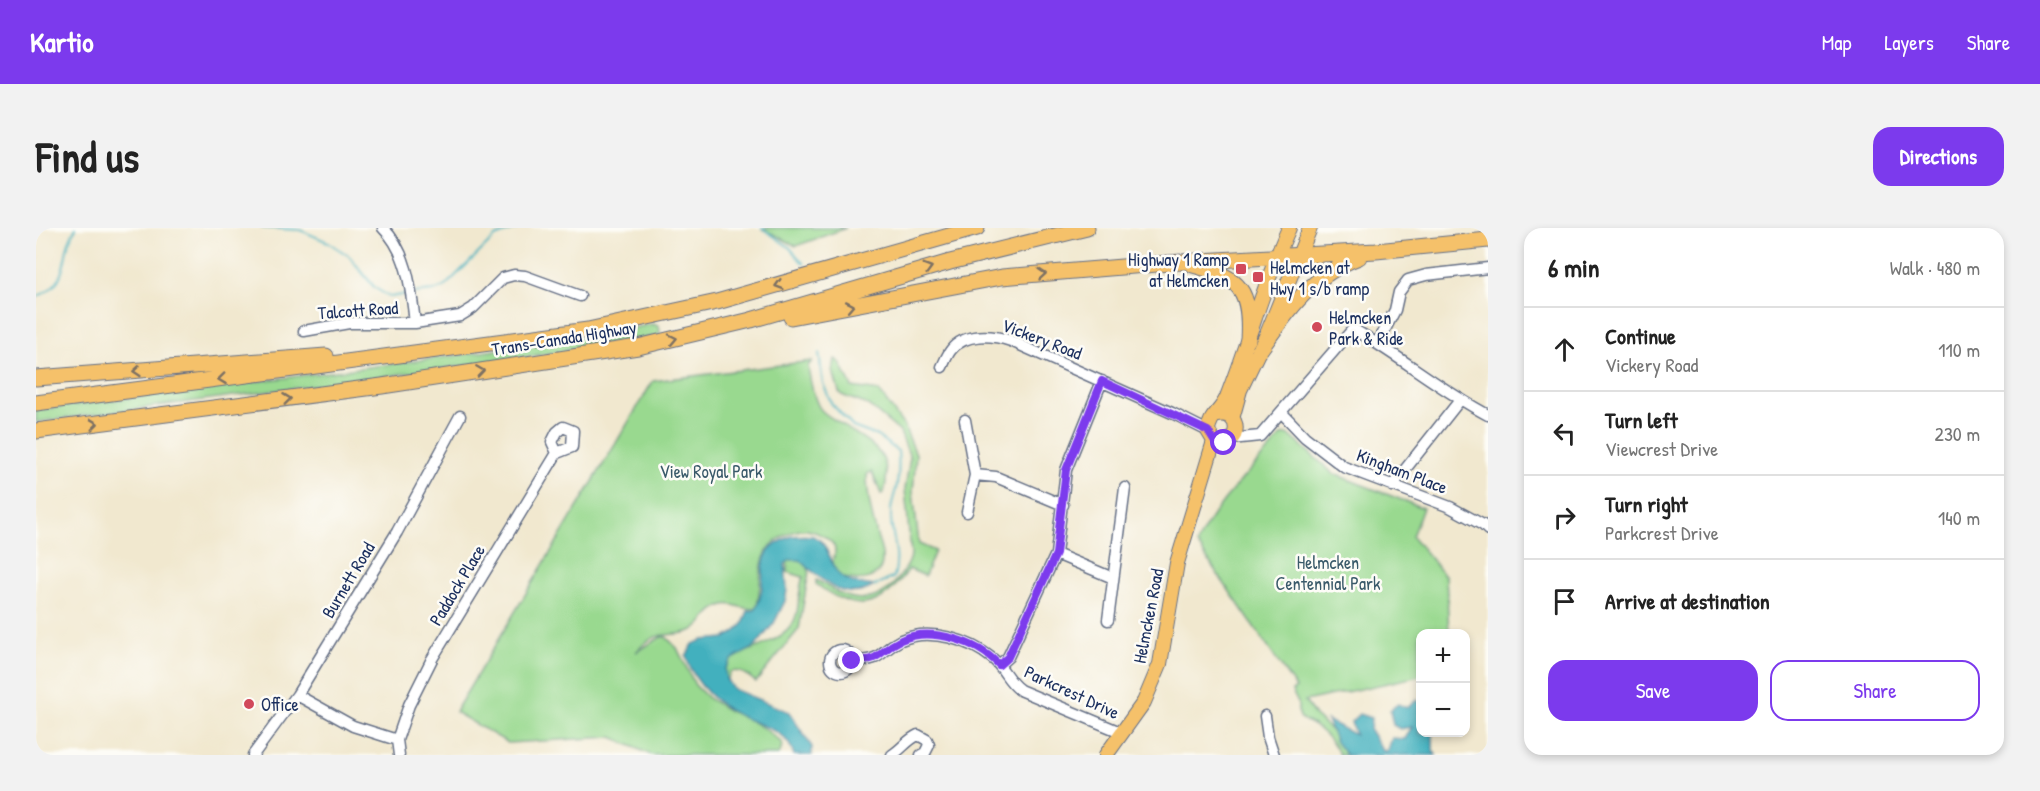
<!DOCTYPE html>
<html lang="en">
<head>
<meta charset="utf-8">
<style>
  :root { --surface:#fff; --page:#f2f2f2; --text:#222; --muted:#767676; --line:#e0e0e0; --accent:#7c3aed }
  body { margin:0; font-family:"Patrick Hand",sans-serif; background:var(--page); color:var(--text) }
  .controls { position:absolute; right:18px; bottom:18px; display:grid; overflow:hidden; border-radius:12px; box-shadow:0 3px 9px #0003 }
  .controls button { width:54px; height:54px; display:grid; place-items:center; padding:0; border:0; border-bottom:2px solid var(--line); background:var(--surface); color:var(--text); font:30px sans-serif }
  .stop { position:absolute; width:18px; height:18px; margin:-14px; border:4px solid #7c3aed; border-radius:50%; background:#fff }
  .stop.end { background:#7c3aed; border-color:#fff; box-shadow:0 2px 6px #0008 }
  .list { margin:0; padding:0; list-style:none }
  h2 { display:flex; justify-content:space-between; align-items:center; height:78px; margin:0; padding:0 24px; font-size:26px }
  h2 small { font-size:20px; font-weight:400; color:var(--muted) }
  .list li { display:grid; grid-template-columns:39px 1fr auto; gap:18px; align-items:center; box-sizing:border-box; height:84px; padding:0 24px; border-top:2px solid var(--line) }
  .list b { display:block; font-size:22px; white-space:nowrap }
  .list p { margin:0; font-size:20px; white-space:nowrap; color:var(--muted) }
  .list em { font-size:20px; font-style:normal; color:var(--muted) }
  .actions { display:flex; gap:12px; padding:18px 24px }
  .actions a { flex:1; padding:14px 0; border:2px solid var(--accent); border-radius:18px; text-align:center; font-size:21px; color:var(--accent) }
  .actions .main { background:var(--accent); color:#fff }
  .icon { flex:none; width:33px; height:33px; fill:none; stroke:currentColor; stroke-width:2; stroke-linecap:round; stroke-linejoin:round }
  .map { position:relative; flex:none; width:1452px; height:527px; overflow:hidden; border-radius:18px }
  header { display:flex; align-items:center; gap:36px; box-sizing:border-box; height:84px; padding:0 30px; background:var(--accent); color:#fff }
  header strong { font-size:28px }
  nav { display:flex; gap:33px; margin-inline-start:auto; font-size:21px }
  .intro { display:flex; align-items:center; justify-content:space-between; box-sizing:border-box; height:144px; padding:0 36px }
  h1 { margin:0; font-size:42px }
  .button { padding:15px 27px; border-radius:18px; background:var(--accent); color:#fff; font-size:21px; font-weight:700 }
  main { display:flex; gap:36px; padding:0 36px }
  aside { flex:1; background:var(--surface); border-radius:18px; box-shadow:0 3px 9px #0003 }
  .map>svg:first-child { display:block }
  .green { fill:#99d98f; stroke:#5a8476; stroke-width:1.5 }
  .water { fill:#42b0be; stroke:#2e708e; stroke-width:1.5 }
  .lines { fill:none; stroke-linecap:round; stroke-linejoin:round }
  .stream { stroke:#42b0be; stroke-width:2 }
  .minor-casing { stroke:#667086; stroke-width:13 }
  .major-casing { stroke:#667086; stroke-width:16 }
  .highway-casing { stroke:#667086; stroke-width:17 }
  .minor { stroke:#fff; stroke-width:10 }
  .major { stroke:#f5c16b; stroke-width:14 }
  .highway { stroke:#f5c16b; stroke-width:15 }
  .oneway { stroke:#7d7164 }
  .route { stroke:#7c3aed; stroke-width:8 }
  .poi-dot { fill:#d1495b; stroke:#fdfcf7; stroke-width:2 }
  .labels { text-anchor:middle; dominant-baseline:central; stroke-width:5; stroke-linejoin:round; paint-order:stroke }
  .poi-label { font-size:18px; fill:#1b2f5e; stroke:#fdfcf7; text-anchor:start }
  .street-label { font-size:18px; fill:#1b2f5e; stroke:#fdfcf7 }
  .park-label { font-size:18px; fill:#3a5a6a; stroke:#fdfcf7 }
</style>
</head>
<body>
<header>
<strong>Kartio</strong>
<nav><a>Map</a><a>Layers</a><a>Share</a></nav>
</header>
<div class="intro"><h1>Find us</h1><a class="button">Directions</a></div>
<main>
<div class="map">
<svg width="1452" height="527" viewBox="0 0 1452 527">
  <rect width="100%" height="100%" fill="#fdfcf7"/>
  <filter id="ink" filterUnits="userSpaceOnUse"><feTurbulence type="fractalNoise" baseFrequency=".0167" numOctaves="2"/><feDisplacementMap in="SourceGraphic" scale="12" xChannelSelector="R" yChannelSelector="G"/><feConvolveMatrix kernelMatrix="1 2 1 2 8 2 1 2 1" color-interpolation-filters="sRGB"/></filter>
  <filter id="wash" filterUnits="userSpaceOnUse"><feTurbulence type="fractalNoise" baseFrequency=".008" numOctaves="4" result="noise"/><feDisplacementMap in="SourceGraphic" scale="24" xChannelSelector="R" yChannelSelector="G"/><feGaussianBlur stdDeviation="1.35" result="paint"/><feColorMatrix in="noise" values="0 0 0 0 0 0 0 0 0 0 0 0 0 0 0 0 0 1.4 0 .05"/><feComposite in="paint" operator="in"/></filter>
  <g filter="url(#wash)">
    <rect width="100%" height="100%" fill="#f1e8cf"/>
    <path class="green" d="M725,0H810L760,18Z
      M616,96L623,98L624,104L621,108L471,132L0,194V182L417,128L564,107Z
      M799,131L803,133L816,159L843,163L868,198L880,226L877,264L883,316L899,323L889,348L873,341C844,383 820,386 780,356V352C792,357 800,366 813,369C837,376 855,363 867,344C871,338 874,335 875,327L869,261L874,229L864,204L832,177L808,168L803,164L797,143Z
      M776,133L772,138C774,152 777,168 783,179C787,186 796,190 802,194C832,216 859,221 848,265L845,266L836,244L832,245L831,248C831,267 835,285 840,303C841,311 845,318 846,326C849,354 821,355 802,348C790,331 803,329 798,318C794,310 779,303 771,302C761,301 753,305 745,310C716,328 729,355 720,380C709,384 699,374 688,377C672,381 668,398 655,403C631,411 622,399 600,424L625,409H630L641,420L659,457L672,470L693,483L709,489L729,501L746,515L745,522L742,527H615L576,509L472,515L419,484L617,153Z
      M1252,206L1298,246L1387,280L1376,308L1410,349L1413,405L1384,406V448L1269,473L1279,488L1296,503L1311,527H1304C1294,510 1283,498 1265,491L1262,483V475L1256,463L1260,460L1161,316C1179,274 1217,241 1246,207Z
      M752,328L769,331L773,343L763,401L720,454C712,448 705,441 694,444L691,453L677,436C697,427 743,416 755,398C765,385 761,364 767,349L751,344Z"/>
    <path class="water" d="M756,308C762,308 770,307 776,308C794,312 792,339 806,349C815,356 827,356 838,358C807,377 785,351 764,332H754L749,336L751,362L749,373L738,395L719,419L695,432L689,441L690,451L697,461L753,484L776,519V527H758C752,505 733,500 713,492C685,481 658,457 650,428L657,416L666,412L689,410L699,404L707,396L712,383L719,382C737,349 710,326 756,308Z
      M1381,472L1384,474V505H1397V522L1400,527H1310L1300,514L1291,492L1319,507L1315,494L1323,486L1335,490L1334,502L1348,524L1352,522L1356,510L1369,511L1376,499L1364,501L1357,497L1354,482L1362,476L1371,480Z"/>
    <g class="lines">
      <path class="stream" d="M226,0L264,2L292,14L313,28L339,60L354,69L372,66
        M726,0L753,19L768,36
        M378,65L397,63L408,59L459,9L483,0
        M0,69C38,54 22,25 40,0
        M783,125L787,155L795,175L817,199L841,208L862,223C863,236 863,248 860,261C858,269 855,276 855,284C854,310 865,321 858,349L838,358"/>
    </g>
  </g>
  <g filter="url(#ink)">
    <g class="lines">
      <g class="minor-casing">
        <path id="minor" d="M347,0C372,24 375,62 379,95
          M268,103L313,95H379L424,88L437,80L467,50L478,47L489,48L544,68
          M1342,115L1359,82L1363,64L1372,52L1390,47L1452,40
          M906,139C909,133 911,127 915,122C929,104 957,107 975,113L1136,185L1172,203
          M1246,185L1269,209L1308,239L1414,279L1447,297L1452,302
          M929,192L939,247L931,284
          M1195,211L1224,208L1317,101C1363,127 1404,162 1452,187
          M939,247L960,249L1027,277
          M1356,258L1424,172
          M1020,326L1077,350
          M1072,392L1089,260
          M794 433a11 11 0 1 1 22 0a11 11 0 1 1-22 0Z
          M816,433C849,433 841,424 865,412C894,399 934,412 957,431C968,440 972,454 984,462L1087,505
          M963,437L972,429L1020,326L1030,242L1066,153
          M261,467L317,498L361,512L363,527
          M1229,488L1232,509L1238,527
          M361,512L373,477L396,431L521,225L516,214L521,204L527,199L537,203L536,219L521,225
          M217,527L261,467L361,304L424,188
          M856,527C866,521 871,512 882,507L891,512L893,517L889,525L885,527"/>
      </g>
      <g class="major-casing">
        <path id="major" d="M1178,188C1207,178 1207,222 1178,213L1172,203C1173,188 1185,184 1191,169C1213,113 1228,55 1253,0
          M1196,191L1204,162L1231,106L1274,0
          M1070,527L1108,474L1124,436L1141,335L1178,213"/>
      </g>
      <g class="highway-casing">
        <path id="highway" d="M1157,37C1205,49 1215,63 1212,112
          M755,89L966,49L1145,34L1340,23L1452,12
          M1224,122C1251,83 1277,46 1323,29
          M0,150L290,128
          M0,175L552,102L681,74L941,0
          M0,203L346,158L602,119L715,92L914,34L1051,0"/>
      </g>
      <use href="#minor" class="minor"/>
      <use href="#major" class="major"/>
      <use href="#highway" class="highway"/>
    </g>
    <defs><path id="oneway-chevron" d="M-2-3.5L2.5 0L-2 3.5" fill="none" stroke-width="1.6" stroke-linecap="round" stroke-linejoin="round" transform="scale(1.5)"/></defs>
    <g class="oneway">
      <use href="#oneway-chevron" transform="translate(892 40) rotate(-16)"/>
      <use href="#oneway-chevron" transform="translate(1006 46) rotate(-5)"/>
      <use href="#oneway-chevron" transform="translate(743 57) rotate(164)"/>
      <use href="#oneway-chevron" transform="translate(814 78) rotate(-11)"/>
      <use href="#oneway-chevron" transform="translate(637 111) rotate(-12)"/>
      <use href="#oneway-chevron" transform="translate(101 143) rotate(175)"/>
      <use href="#oneway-chevron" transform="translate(444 143) rotate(-8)"/>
      <use href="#oneway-chevron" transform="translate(186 151) rotate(173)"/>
      <use href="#oneway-chevron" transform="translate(251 171) rotate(-7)"/>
      <use href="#oneway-chevron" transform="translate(58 196) rotate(-7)"/>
    </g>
  </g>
  <g class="lines" filter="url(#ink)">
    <path class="route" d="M816,433C848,433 840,424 865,412C894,398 941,413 963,437L972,429L1020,326L1030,242L1066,153L1172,203L1178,213L1188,215"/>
  </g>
  <g class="poi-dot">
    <rect x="1199" y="35" width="12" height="12" rx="3"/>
    <rect x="1216" y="43" width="12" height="12" rx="3"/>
    <circle cx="1281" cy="99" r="6"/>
    <circle cx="213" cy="476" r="6"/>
  </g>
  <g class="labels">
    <g class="poi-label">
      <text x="1193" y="31" text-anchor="end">Highway 1 Ramp<tspan x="1193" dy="21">at Helmcken</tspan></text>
      <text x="1234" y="39">Helmcken at<tspan x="1234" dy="21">Hwy 1 s/b ramp</tspan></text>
      <text x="1293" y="89">Helmcken<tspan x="1293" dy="21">Park &amp; Ride</tspan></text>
      <text x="225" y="476">Office</text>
    </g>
    <g class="street-label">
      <text transform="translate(322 82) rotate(-4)">Talcott Road</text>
      <text transform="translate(528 110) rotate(-9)">Trans-Canada Highway</text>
      <text transform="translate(1006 111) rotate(21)">Vickery Road</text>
      <text transform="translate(1366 243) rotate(21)">Kingham Place</text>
      <text transform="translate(312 352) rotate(-59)">Burnett Road</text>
      <text transform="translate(421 357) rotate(-59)">Paddock Place</text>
      <text transform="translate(1112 388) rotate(-79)">Helmcken Road</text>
      <text transform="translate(1036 464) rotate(25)">Parkcrest Drive</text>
    </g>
    <g class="park-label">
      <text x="675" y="243">View Royal Park</text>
      <text x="1292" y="334">Helmcken<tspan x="1292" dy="21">Centennial Park</tspan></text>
    </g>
  </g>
</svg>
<div class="controls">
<button>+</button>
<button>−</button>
</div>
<div class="stop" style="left:1188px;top:215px"></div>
<div class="stop end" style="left:816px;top:433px"></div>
</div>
<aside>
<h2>6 min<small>Walk · 480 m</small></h2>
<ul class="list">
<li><svg class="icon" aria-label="ahead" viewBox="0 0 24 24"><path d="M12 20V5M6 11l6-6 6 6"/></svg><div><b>Continue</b><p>Vickery Road</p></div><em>110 m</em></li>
<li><svg class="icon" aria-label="left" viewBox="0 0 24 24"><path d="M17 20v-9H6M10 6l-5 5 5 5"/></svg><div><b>Turn left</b><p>Viewcrest Drive</p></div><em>230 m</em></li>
<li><svg class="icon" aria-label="right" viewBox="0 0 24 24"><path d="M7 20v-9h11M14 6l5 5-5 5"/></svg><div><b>Turn right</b><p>Parkcrest Drive</p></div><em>140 m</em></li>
<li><svg class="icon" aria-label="arrive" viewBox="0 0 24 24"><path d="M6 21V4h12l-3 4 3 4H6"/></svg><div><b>Arrive at destination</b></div></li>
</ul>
<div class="actions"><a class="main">Save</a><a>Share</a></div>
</aside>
</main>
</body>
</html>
